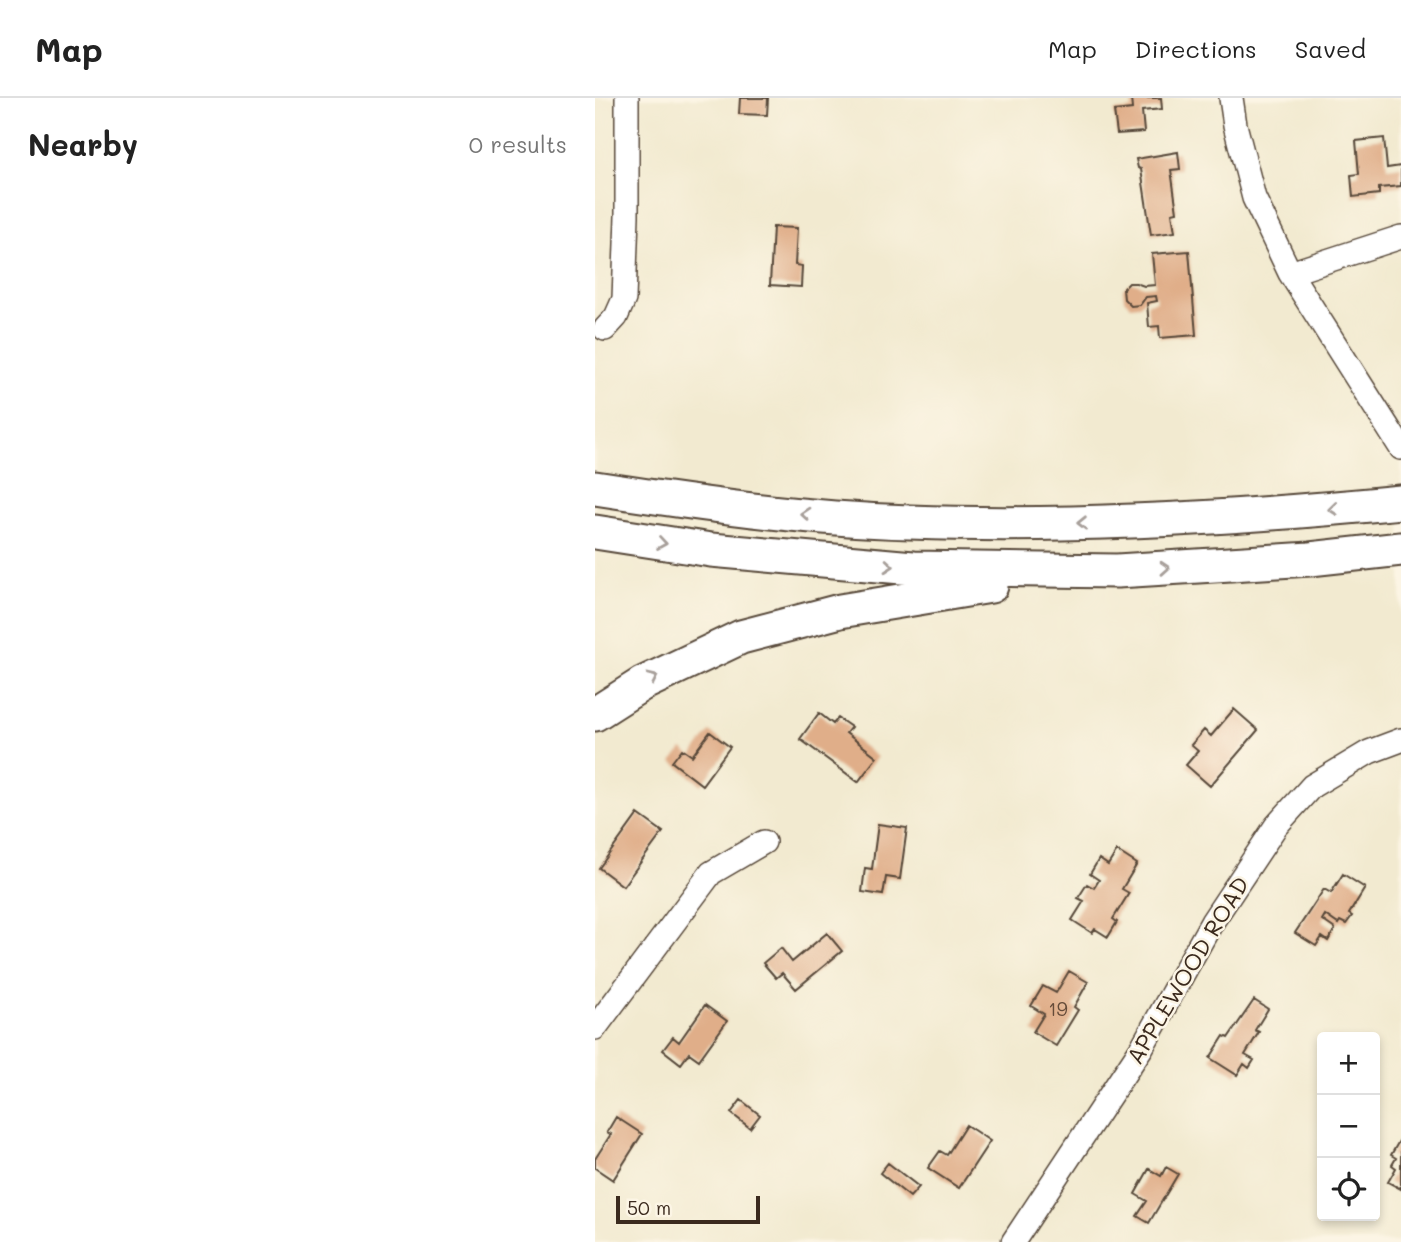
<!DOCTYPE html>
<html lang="en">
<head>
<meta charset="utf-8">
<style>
  :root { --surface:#fff; --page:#f2f2f2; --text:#222; --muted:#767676; --line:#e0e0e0 }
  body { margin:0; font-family:Mali,sans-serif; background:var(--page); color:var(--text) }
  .controls { position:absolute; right:21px; bottom:21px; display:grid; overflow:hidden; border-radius:7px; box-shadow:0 4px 10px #0003 }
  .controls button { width:63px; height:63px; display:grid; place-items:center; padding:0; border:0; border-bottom:2px solid var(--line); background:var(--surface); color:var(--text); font:35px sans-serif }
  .scale { position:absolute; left:21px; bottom:18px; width:144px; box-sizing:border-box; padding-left:7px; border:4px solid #3b2a1e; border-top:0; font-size:19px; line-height:24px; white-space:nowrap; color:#3b2a1e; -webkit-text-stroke:5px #fcf5e5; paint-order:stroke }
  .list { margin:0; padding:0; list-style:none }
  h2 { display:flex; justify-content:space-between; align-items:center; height:91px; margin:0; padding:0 28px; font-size:30px }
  h2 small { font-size:23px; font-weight:400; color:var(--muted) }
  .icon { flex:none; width:38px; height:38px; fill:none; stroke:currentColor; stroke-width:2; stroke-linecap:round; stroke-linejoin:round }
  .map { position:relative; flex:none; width:806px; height:1144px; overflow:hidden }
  header { display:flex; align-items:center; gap:42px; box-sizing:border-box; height:98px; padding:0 35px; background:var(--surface); border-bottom:2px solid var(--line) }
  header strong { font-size:33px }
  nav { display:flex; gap:38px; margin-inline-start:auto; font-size:24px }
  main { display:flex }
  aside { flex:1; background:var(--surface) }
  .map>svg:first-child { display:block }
  .building { fill:#e0ae89 }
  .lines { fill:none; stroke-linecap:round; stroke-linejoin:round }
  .minor-casing { stroke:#564739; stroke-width:26 }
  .highway-casing { stroke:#564739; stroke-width:37 }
  .minor { stroke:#fff; stroke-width:23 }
  .highway { stroke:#fff; stroke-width:33 }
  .oneway { stroke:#a79f9a }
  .labels { text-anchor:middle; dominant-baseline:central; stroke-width:5; stroke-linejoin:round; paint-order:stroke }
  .number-label { font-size:19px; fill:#644b39 }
  .street-label { font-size:23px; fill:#3b2a1e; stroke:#fcf5e5 }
</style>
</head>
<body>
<header>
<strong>Map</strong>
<nav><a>Map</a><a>Directions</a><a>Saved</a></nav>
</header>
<main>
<aside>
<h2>Nearby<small>0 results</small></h2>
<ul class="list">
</ul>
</aside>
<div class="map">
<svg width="806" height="1144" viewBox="0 0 806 1144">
  <rect width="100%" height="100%" fill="#fcf5e5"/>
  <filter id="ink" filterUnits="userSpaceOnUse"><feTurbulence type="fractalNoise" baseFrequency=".0143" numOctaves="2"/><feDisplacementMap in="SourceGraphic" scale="14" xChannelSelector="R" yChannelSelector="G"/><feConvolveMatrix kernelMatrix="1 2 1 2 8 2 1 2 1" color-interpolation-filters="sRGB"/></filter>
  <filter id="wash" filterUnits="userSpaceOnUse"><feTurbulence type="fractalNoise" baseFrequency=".00686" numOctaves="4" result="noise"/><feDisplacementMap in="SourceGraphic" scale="28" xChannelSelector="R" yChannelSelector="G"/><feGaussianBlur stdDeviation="1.57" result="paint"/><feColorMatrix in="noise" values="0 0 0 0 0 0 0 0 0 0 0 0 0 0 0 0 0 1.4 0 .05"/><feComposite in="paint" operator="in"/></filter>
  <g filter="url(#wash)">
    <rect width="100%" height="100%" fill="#f2ead0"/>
    <g id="blocks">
      <path class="building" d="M145,0H173L172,17L144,16Z
        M536,0H566L567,11L547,13L549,34L522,36L519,13L537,11Z
        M789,40L792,70L806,68V88L784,90V96L758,99L756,77L764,76L761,43Z
        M583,54L585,71L576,72L582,114L577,115L580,134L556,137L546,71L543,70L541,61Z
        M178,129L202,130L200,167L207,168L206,189L175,187Z
        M594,153L601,237L565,240L564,228L554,229L552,205L562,203L561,198L551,199L545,207L536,208L529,201L528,191L534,185H541L549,188L560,187L557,156Z
        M639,611L663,632L615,688L591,667L603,653L596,647L609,632L616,638Z
        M224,615L238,626L243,620L256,629L251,635L282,659L263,684L205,641Z
        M115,634L135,649L107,687L77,664L87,651L97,658Z
        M43,716L68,734L28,788L4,770Z
        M283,726L312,730L305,781L291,779L288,797L267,794L270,770L277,771Z
        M522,753L542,766L527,791L534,795L518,821L522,824L513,839L500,831L497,835L477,822L489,803L483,800L492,786L499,790L504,782L495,776L504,761L513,767Z
        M748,776L770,790L754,816L757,818L751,826L745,823L743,826L730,817L727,822L740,831L733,843L727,839L721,848L700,835L729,791L736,795Z
        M232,835L247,853L201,891L187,875L181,880L168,865L186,850L197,864Z
        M474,873L493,884L479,909L483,912L461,948L438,934L449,916L436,908L448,888L461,895Z
        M659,902L673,911L660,932L664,934L650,957L659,962L654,970L649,966L642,977L615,960L629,938L633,940Z
        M110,907L132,923L104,962L94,955L86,966L68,952L78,939L84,944Z
        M146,1002L165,1017L155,1030L136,1015Z
        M21,1019L47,1036L18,1082L0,1070V1061L16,1036L12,1034Z
        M371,1027L395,1043L364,1090L333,1070L345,1053L352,1057Z
        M804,1043L806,1044V1091L793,1084L801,1070L797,1067L801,1060L796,1057Z
        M293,1065L324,1089L315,1099L285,1075Z
        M571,1069L583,1076L554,1125L542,1118L552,1103L540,1096L554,1071L566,1078Z"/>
    </g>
  </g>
  <g filter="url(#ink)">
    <use href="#blocks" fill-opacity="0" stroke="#564739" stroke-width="2"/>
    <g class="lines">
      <g class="minor-casing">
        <path id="minor" d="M636,0L640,27L659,100L695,175L806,350
          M695,175L806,139
          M10,231L21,219L29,201L32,118V0
          M0,930L116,775L169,744
          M418,1144L547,949L617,824L681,728L717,688L774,654L806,642"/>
      </g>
      <g class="highway-casing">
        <path id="highway" d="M0,390C104,406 209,421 315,424C479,430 643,420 806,404
          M0,434L116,452L318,470L522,473L715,461L806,451
          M0,616L47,586L146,539L245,513L396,488"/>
      </g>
      <use href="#minor" class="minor"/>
      <use href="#highway" class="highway"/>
    </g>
    <defs><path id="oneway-chevron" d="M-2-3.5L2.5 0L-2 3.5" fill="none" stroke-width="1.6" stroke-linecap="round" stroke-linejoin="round" transform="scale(1.75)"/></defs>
    <g class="oneway">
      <use href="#oneway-chevron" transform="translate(738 411) rotate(174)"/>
      <use href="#oneway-chevron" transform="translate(210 416) rotate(-176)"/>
      <use href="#oneway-chevron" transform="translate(487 425) rotate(179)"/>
      <use href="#oneway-chevron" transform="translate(67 445) rotate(9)"/>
      <use href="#oneway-chevron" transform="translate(294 468) rotate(5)"/>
      <use href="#oneway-chevron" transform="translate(570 470) rotate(-4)"/>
      <use href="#oneway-chevron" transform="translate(58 580) rotate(-25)"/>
    </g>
  </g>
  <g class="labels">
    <g class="number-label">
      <text x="463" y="910">19</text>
    </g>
    <g class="street-label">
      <text transform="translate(592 872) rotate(-59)">APPLEWOOD ROAD</text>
    </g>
  </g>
</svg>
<div class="controls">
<button>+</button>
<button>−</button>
<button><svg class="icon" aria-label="locate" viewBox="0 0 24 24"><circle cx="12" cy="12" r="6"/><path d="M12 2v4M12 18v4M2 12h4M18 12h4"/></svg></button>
</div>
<div class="scale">50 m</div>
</div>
</main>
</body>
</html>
